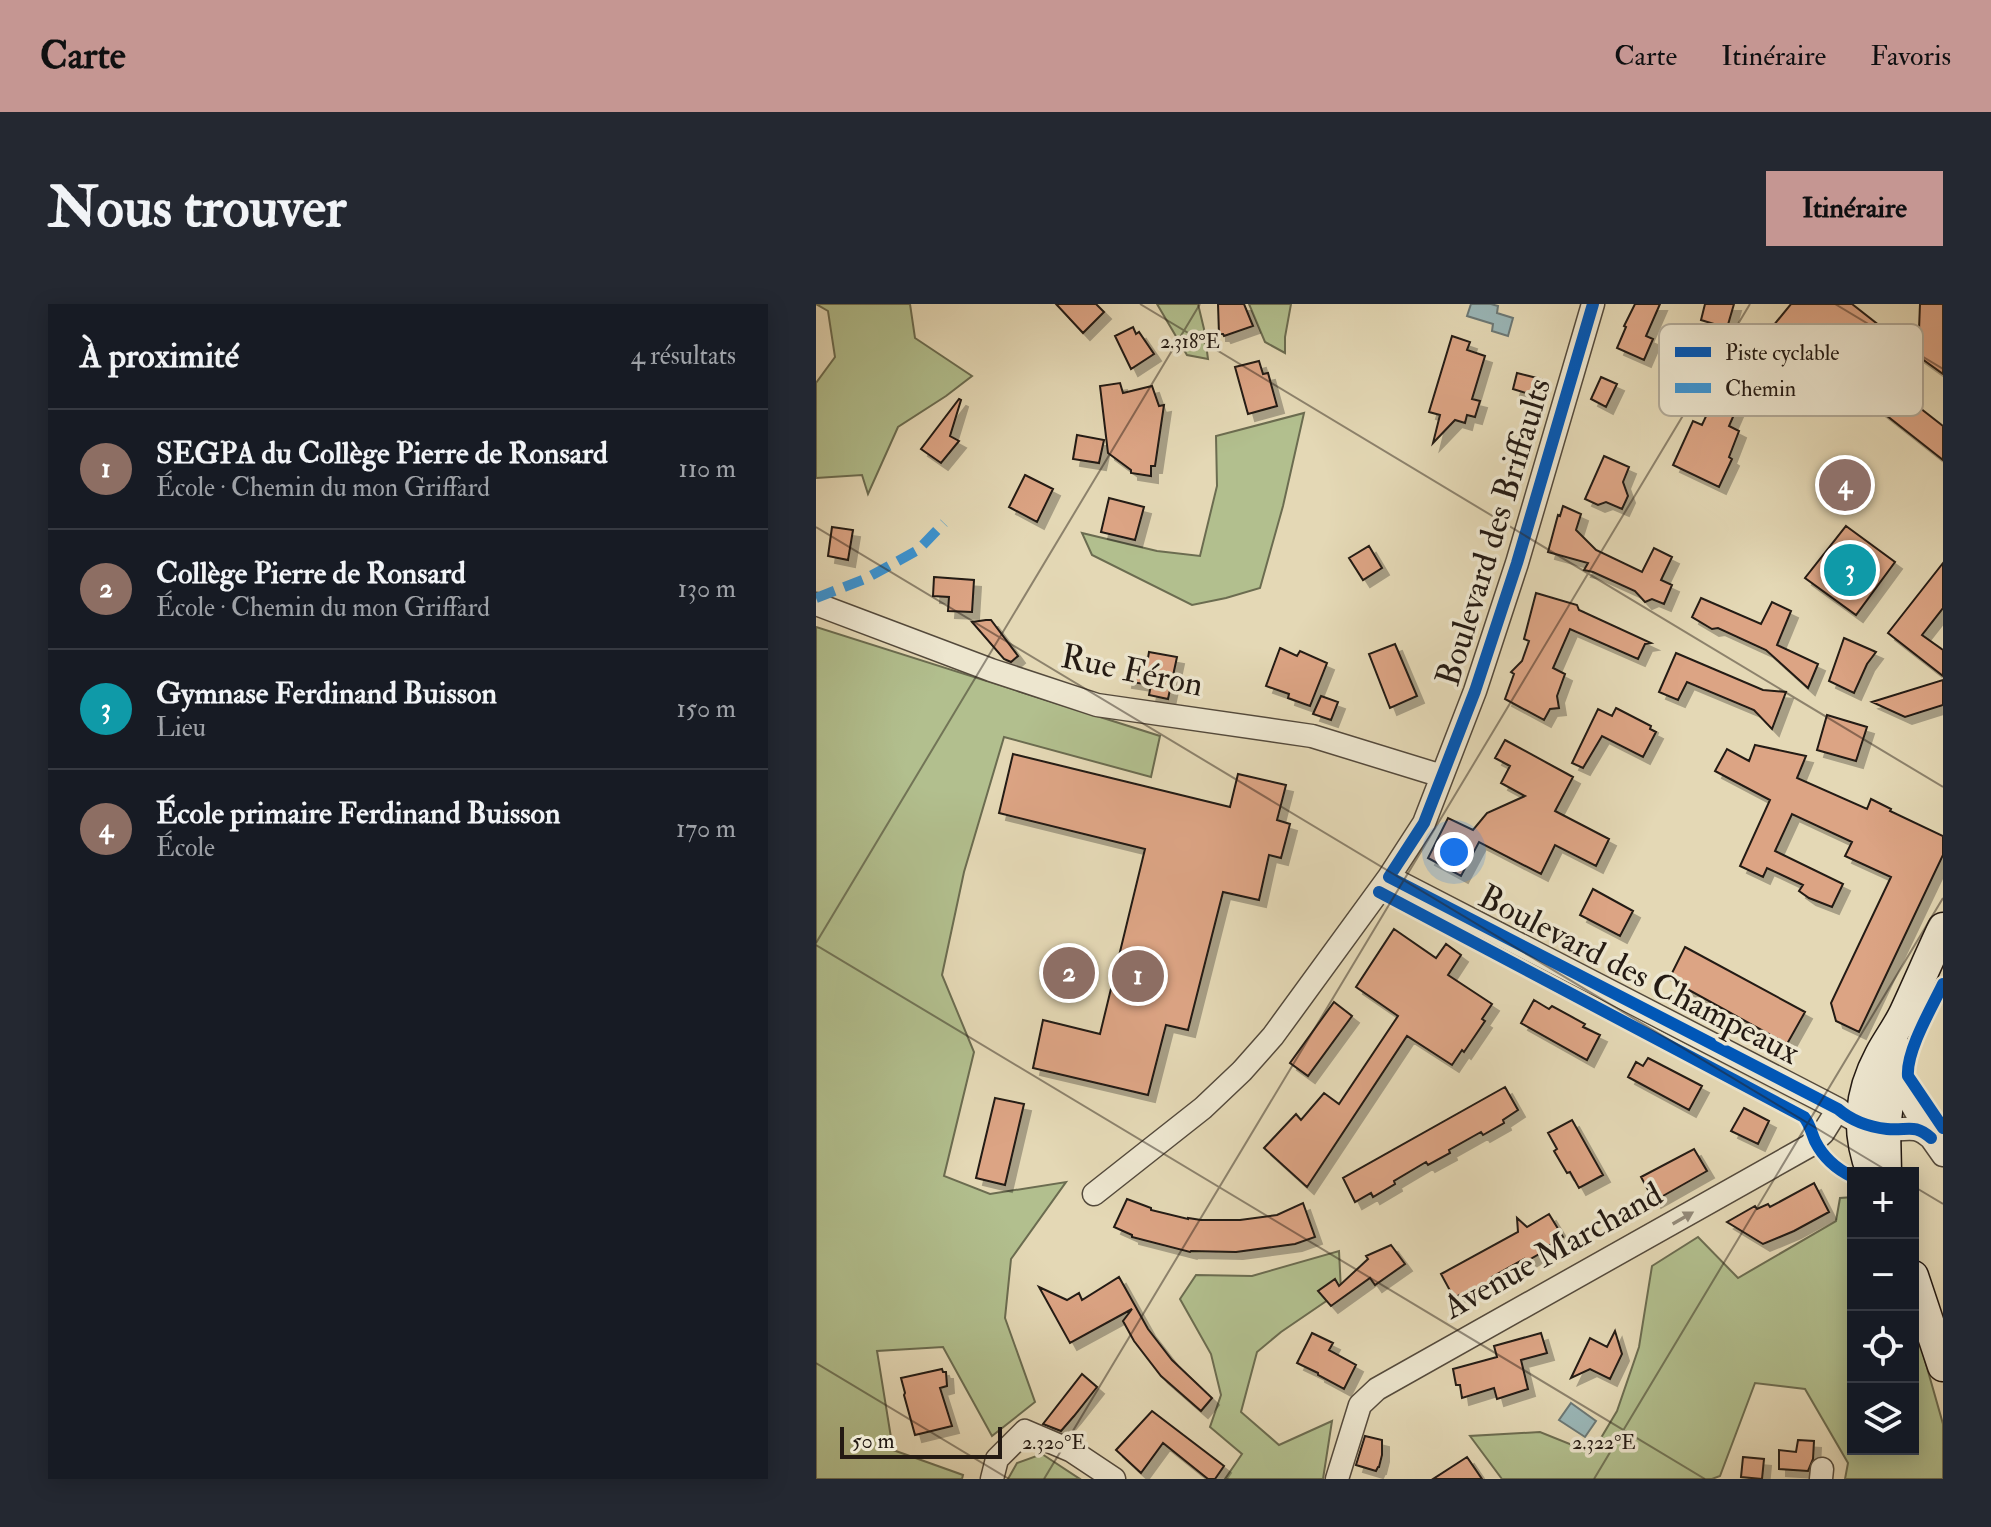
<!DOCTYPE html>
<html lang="fr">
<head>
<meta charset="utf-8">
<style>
  :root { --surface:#171b24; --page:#242831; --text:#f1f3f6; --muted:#9ea1a6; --line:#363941; --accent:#c59692 }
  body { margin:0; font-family:"IM FELL Double Pica",serif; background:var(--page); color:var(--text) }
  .controls { position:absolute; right:24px; bottom:24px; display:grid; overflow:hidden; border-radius:0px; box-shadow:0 4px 20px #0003 }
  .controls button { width:72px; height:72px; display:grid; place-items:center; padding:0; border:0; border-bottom:2px solid var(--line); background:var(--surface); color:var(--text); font:40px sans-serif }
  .scale { position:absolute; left:24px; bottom:20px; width:162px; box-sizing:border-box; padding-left:8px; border:4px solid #241a13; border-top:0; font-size:22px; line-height:28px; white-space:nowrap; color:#241a13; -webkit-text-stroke:6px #ede6cf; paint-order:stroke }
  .you { position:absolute; left:638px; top:548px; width:28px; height:28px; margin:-20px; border:6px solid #fff; border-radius:50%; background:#1a73e8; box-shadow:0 0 0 12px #1a73e833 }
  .badge { display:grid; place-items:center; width:52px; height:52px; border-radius:50%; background:var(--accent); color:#fff; font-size:26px; font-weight:700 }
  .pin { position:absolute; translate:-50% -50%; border:4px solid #fff; box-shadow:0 2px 8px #0006 }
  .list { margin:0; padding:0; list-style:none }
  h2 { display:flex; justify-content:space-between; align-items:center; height:104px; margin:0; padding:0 32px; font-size:34px }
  h2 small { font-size:26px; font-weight:400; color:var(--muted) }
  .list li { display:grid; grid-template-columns:52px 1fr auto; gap:24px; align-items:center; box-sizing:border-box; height:120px; padding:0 32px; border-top:2px solid var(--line) }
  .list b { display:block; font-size:30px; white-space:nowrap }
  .list p { margin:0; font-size:26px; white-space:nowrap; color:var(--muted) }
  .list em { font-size:26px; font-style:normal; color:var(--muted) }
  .icon { flex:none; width:44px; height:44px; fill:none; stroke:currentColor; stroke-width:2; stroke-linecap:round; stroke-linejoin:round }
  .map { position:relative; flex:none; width:1127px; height:1175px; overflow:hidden; border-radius:0px }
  header { display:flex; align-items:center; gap:48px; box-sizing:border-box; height:112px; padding:0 40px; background:var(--accent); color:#111 }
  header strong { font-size:38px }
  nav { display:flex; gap:44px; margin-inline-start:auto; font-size:28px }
  .intro { display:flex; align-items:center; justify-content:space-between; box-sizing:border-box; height:192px; padding:0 48px }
  h1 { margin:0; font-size:56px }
  .button { padding:20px 36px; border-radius:0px; background:var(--accent); color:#111; font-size:28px; font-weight:700 }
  main { display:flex; gap:48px; padding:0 48px }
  aside { flex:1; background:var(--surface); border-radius:0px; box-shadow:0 4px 20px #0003 }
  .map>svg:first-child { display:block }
  .green { fill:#b2bf8e; stroke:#6b6c50; stroke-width:2 }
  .water { fill:#9ab7b8; stroke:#6b7876; stroke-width:2 }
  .building { fill:#dca484; stroke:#241a13; stroke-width:2; filter:url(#shadow) }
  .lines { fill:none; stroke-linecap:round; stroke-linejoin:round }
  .street-casing { stroke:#544a3c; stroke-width:25 }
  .secondary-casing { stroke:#241a13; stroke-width:33 }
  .street { stroke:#ede6cf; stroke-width:22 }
  .secondary { stroke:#ede6cf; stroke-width:30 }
  .quiet { stroke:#3b94d3; stroke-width:10; stroke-dasharray:20 10; stroke-linecap:butt }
  .cycleway-casing { stroke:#ede6cf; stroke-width:17 }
  .cycleway { stroke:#0057b8; stroke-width:12 }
  .oneway { fill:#938a7a }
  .ticks { fill:none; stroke:#241a13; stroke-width:2; stroke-opacity:0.45 }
  .labels { text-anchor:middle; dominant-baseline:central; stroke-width:7; stroke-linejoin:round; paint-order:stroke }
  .street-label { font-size:34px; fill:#241a13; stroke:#ede6cf }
  .key { fill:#ede6cf; stroke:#b1a997; stroke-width:2 }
  .key-label { font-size:22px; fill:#241a13 }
  .ticks-label { font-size:20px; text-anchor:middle; fill:#241a13; stroke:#ede6cf; stroke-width:7; stroke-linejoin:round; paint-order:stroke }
</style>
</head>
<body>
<header>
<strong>Carte</strong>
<nav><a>Carte</a><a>Itinéraire</a><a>Favoris</a></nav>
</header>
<div class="intro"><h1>Nous trouver</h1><a class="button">Itinéraire</a></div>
<main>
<aside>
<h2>À proximité<small>4 résultats</small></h2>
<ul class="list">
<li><span class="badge" style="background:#8d6e63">1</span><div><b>SEGPA du Collège Pierre de Ronsard</b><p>École · Chemin du mon Griffard</p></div><em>110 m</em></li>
<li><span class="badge" style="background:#8d6e63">2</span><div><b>Collège Pierre de Ronsard</b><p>École · Chemin du mon Griffard</p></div><em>130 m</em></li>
<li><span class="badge" style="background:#0f9aa8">3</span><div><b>Gymnase Ferdinand Buisson</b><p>Lieu</p></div><em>150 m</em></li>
<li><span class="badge" style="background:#8d6e63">4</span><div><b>École primaire Ferdinand Buisson</b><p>École</p></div><em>170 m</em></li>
</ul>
</aside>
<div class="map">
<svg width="1127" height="1175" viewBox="0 0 1127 1175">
  <defs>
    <filter id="shadow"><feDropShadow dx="7" dy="7" stdDeviation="0" flood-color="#0004"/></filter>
  </defs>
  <rect width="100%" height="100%" fill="#e4d8b5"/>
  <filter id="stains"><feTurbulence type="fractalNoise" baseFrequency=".0025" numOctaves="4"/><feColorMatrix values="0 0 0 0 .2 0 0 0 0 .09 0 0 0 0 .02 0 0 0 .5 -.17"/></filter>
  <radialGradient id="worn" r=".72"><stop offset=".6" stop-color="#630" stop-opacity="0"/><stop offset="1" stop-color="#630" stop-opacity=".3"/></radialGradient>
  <path class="green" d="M0,0H94L99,34L156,72L130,92L82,123L52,190L46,171L0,174V79L19,53L12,7Z
    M341,0H382L388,25L392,55L371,51Z
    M433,0H475L469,33V49L449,38Z
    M488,109L467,202L444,284L410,294L376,301L276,251L266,229L341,247L384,252L401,182L400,132Z
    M0,323L344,432L335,473L188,433L148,568L126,671L158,748L128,872L174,890L250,878L195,955L189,1014L219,1098L176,1132L127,1043L61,1047L77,1146L147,1171L146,1175H0Z
    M1037,893V1145H1097V1025L1106,1046L1127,1120V1175H1029L1032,1159L989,1085L939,1079L904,1172L896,1175H686L654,1132L724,1128L776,1149L801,1107L823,1043L836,962L882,933L922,974L1020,917L1024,894Z
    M523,947L525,987L465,1028L441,1048L425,1108L463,1141L516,1117L507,1175H409L426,1150L394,1123L405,1091L395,1050L364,995L380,971L436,972Z
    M226,1150L264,1175H192L201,1159Z"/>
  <path class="water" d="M655,0H675L682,2L681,9L697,14L692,32L676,27L677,20L651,12Z
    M755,1099L780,1117L769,1133L743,1116Z"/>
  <path class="building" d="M240,0H280L288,8L267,29Z
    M402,0H428L437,22L408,32L407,30H403Z
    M819,0H844L830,32L837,35L828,56L801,44L810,23L808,22Z
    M889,0H918L911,24L885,16Z
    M975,0H1036L1092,44L1067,75L1127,122V156L957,22Z
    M1104,0H1127V70L1102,52Z
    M317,23L320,30L323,28L338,50L315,65L299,32Z
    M636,32L654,38L651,46L669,52L656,95L664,97L659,113L651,111L649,119L639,116L617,139L624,111L613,108Z
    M443,57L447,70L452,69L461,102L432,110L419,63Z
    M905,61L934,74L913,122L923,127L913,153L916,155L903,183L857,161L877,117L886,121L905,80L898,77Z
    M701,69L725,75L720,92L697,85Z
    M785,73L801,80L790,103L775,95Z
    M304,79L307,89L336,82L343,102L348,101L339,162H335V172L315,169V166L292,149L284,82Z
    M143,95L145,96L134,132L143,137L125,159L105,145Z
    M261,131L288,136L283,159L257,155Z
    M788,152L813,163L807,178L812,192L806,205L790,198L782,201L769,195Z
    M209,171L237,185L221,218L193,203Z
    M293,194L328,203L319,236L285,228Z
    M747,202L765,210L760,226L780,246L826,268L838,244L856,253L845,276L856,281L848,300L836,295L829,298L819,287L777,268L768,266L772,259L732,248L742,211L744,212Z
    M1030,222L1079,258L1040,311L989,274Z
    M16,223L37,226L32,256L12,252Z
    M553,242L566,264L547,276L533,254Z
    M1127,259V304L1106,331L1127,346V372L1072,329Z
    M118,273L158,276L156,308L132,307L133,293L117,292Z
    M720,289L761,301L763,306L835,339L829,340L822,355L754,325L737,364L749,370L741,392L743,404L734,405L728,416L689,395L698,370L695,368L706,357L713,337L708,335Z
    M885,294L945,320L956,298L975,307L961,341L1002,360L992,384L950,346L902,324L896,325L876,313Z
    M170,316H175L202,352L195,358L188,355L156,318Z
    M1028,334L1060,348L1051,360L1038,389L1013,377Z
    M579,340L601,392L574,404L553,350Z
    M464,344L481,352L484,347L511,359L494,402L472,394L473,390L450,382Z
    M333,348L361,353L352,395L333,391L335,381L309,377L313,352L332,354Z
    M860,349L947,386L970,388L956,425L938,406L871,378L862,396L843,388Z
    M1127,376V401L1089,413L1056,398Z
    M505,392L522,398L515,416L497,410Z
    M800,404L835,422L834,425L840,428L827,453L786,432L767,464L756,459L782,405L796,412Z
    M1011,411L1051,423L1040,457L1001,446Z
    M689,436L757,473L739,507L793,535L780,562L739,541L725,570L663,538L645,572L612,554L632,514L657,526L671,509L709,492L685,479L694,462L679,454Z
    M939,441L990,452L981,474L1051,505L1055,495L1075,505L1074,507L1127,532V551L1043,728L1020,717L1015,699L1075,573L1029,552L1036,538L976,510L959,547L1027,580L1016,603L993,594L983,587L987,581L951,564L947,573L924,562L954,496L899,467L911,445L933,457Z
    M197,450L414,503L422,470L470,481L461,516L474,520L465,554L453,551L443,596L407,588L372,726L350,721L332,791L217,764L227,716L284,730L329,545L183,509Z
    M777,585L817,607L804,632L764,611Z
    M578,625L620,654L630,640L645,651L632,671L676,700L666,715L669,717L648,748L646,746L636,761L591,732L491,883L448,844L480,810L485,816L508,789L523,800L582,712L540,683Z
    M869,643L989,708L971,740L853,675Z
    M718,696L733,705L736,702L769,720L767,723L784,731L771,756L705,719Z
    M518,698L536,712L492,772L474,759Z
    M832,754L886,782L873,806L812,773L820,758L827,762Z
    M689,783L702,806L687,816L688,819L667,831L665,828L633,846L634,849L612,861L610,858L578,877L579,880L557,893L555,889L539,898L527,874Z
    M179,794L208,800L189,881L160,874Z
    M928,804L953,817L942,840L915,827Z
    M756,816L787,871L763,884L754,868L751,869L738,847L741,845L732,829Z
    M878,845L891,867L838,897L825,873Z
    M998,879L1013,908L978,927L947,940L911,918L939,902L941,905L952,900L954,903Z
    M311,895L335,904V906L372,915V914L385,916H424L461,911L487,899L499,933L479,940L420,948L375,947L374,948L316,933V931L298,923Z
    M733,910L747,933L729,944L732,945L709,958L708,955L676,973L677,975L656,988L655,985L638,994L625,970L702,928L701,914L711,923Z
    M575,941L589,960L559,981L554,974L515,1002L502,987L519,975L523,982L552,955L550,952Z
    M303,973L332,1025L356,1056L396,1094L385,1107L345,1072L318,1037L307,1017L316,1005L254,1039L223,983L251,996L263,989L266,996Z
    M799,1027L806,1050L794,1075L774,1065L755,1074L774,1034L791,1043Z
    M496,1029L517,1039L513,1046L540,1061L528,1085L502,1071V1069L481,1059Z
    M725,1029L731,1049L705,1056L712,1085L681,1095L678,1084L646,1094L644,1081H640L637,1065L681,1053L678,1042Z
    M126,1065L127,1068H130L131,1082L124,1084L136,1122L99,1131L88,1091L89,1089L85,1074Z
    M266,1070L281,1083L258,1112L245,1127L227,1120Z
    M336,1107L408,1162L399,1175H392L347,1139L325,1169L300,1146Z
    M549,1132L566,1136V1151L563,1163H562L560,1167L540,1161Z
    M982,1136L998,1137L997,1155L992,1167L963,1165V1146L980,1148Z
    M651,1153L666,1175H617Z
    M927,1153L948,1155L946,1175L925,1173Z"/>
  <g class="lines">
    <g class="street-casing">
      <path id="street" d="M777,0L701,259L659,387L608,519L573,573L1022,805C1036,817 1053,823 1071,825C1092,827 1098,819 1115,834
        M0,300L175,366L281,401L496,432L626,472
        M1076,766L1115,834L1127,851
        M278,890L387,804L426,767L457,732L573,573
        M176,1175L181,1155L209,1127L256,1147L298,1175
        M521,1175L544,1101L561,1085L993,842L1007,829L1022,805
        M1005,1175L1006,1165"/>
    </g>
    <g class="secondary-casing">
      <path id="secondary" d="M1056,869C1040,827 1043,790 1064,751C1072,736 1082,723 1089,708C1102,680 1114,652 1127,624
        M1070,869L1069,824L1079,743
        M1097,972L1127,1062"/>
    </g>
    <use href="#street" class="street"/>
    <use href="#secondary" class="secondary"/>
    <path class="quiet" d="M0,294L49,275L102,246L128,219"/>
    <g class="cycleway-casing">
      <path id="cycleway" d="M777,0L701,259L659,387L608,519L573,573L1022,805C1036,817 1053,823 1071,825C1092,827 1098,819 1115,834
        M563,588L988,813C994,820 995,828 999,837C1007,853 1020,865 1037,873
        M1127,680C1116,703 1090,747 1092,772L1127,824"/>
    </g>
    <use href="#cycleway" class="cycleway"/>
  </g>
  <defs><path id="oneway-solid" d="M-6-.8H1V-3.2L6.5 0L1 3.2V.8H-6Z" transform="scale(2)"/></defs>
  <use class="oneway" href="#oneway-solid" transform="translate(867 914) rotate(-30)"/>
  <path class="ticks" d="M324,0L1127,483M1019,0L1127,65M0,223L1075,869M0,639L384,0M0,641L889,1175M1097,882L1127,900M0,1059L193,1175M228,1175L934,0M778,1175L1127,594"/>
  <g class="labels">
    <g class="street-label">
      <text transform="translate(678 228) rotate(-73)">Boulevard des Briffaults</text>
      <text transform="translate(316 367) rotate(12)">Rue Féron</text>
      <text transform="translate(823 671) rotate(27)">Boulevard des Champeaux</text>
      <text transform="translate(737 947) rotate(-29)">Avenue Marchand</text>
    </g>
  </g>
  <rect x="843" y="20" width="264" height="92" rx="12" class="key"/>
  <rect x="859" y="43" width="36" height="10" fill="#0057b8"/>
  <rect x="859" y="79" width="36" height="10" fill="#3b94d3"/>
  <g class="key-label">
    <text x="909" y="56">Piste cyclable</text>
    <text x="909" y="92">Chemin</text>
  </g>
  <g class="ticks-label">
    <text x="374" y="44">2.318°E</text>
    <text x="238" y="1145">2.320°E</text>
    <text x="788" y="1145">2.322°E</text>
  </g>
  <rect width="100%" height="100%" filter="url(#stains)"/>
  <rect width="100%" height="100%" fill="url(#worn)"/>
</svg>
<div class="controls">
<button>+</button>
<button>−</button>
<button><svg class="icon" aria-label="locate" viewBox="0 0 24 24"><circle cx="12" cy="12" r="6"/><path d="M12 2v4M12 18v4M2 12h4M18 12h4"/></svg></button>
<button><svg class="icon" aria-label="layers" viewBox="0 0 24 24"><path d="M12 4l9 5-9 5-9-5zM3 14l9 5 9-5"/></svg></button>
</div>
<div class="scale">50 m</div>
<div class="you"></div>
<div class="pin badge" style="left:322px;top:672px;background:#8d6e63">1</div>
<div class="pin badge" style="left:253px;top:669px;background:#8d6e63">2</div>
<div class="pin badge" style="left:1034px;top:266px;background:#0f9aa8">3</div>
<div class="pin badge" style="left:1029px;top:181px;background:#8d6e63">4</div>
</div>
</main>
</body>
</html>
